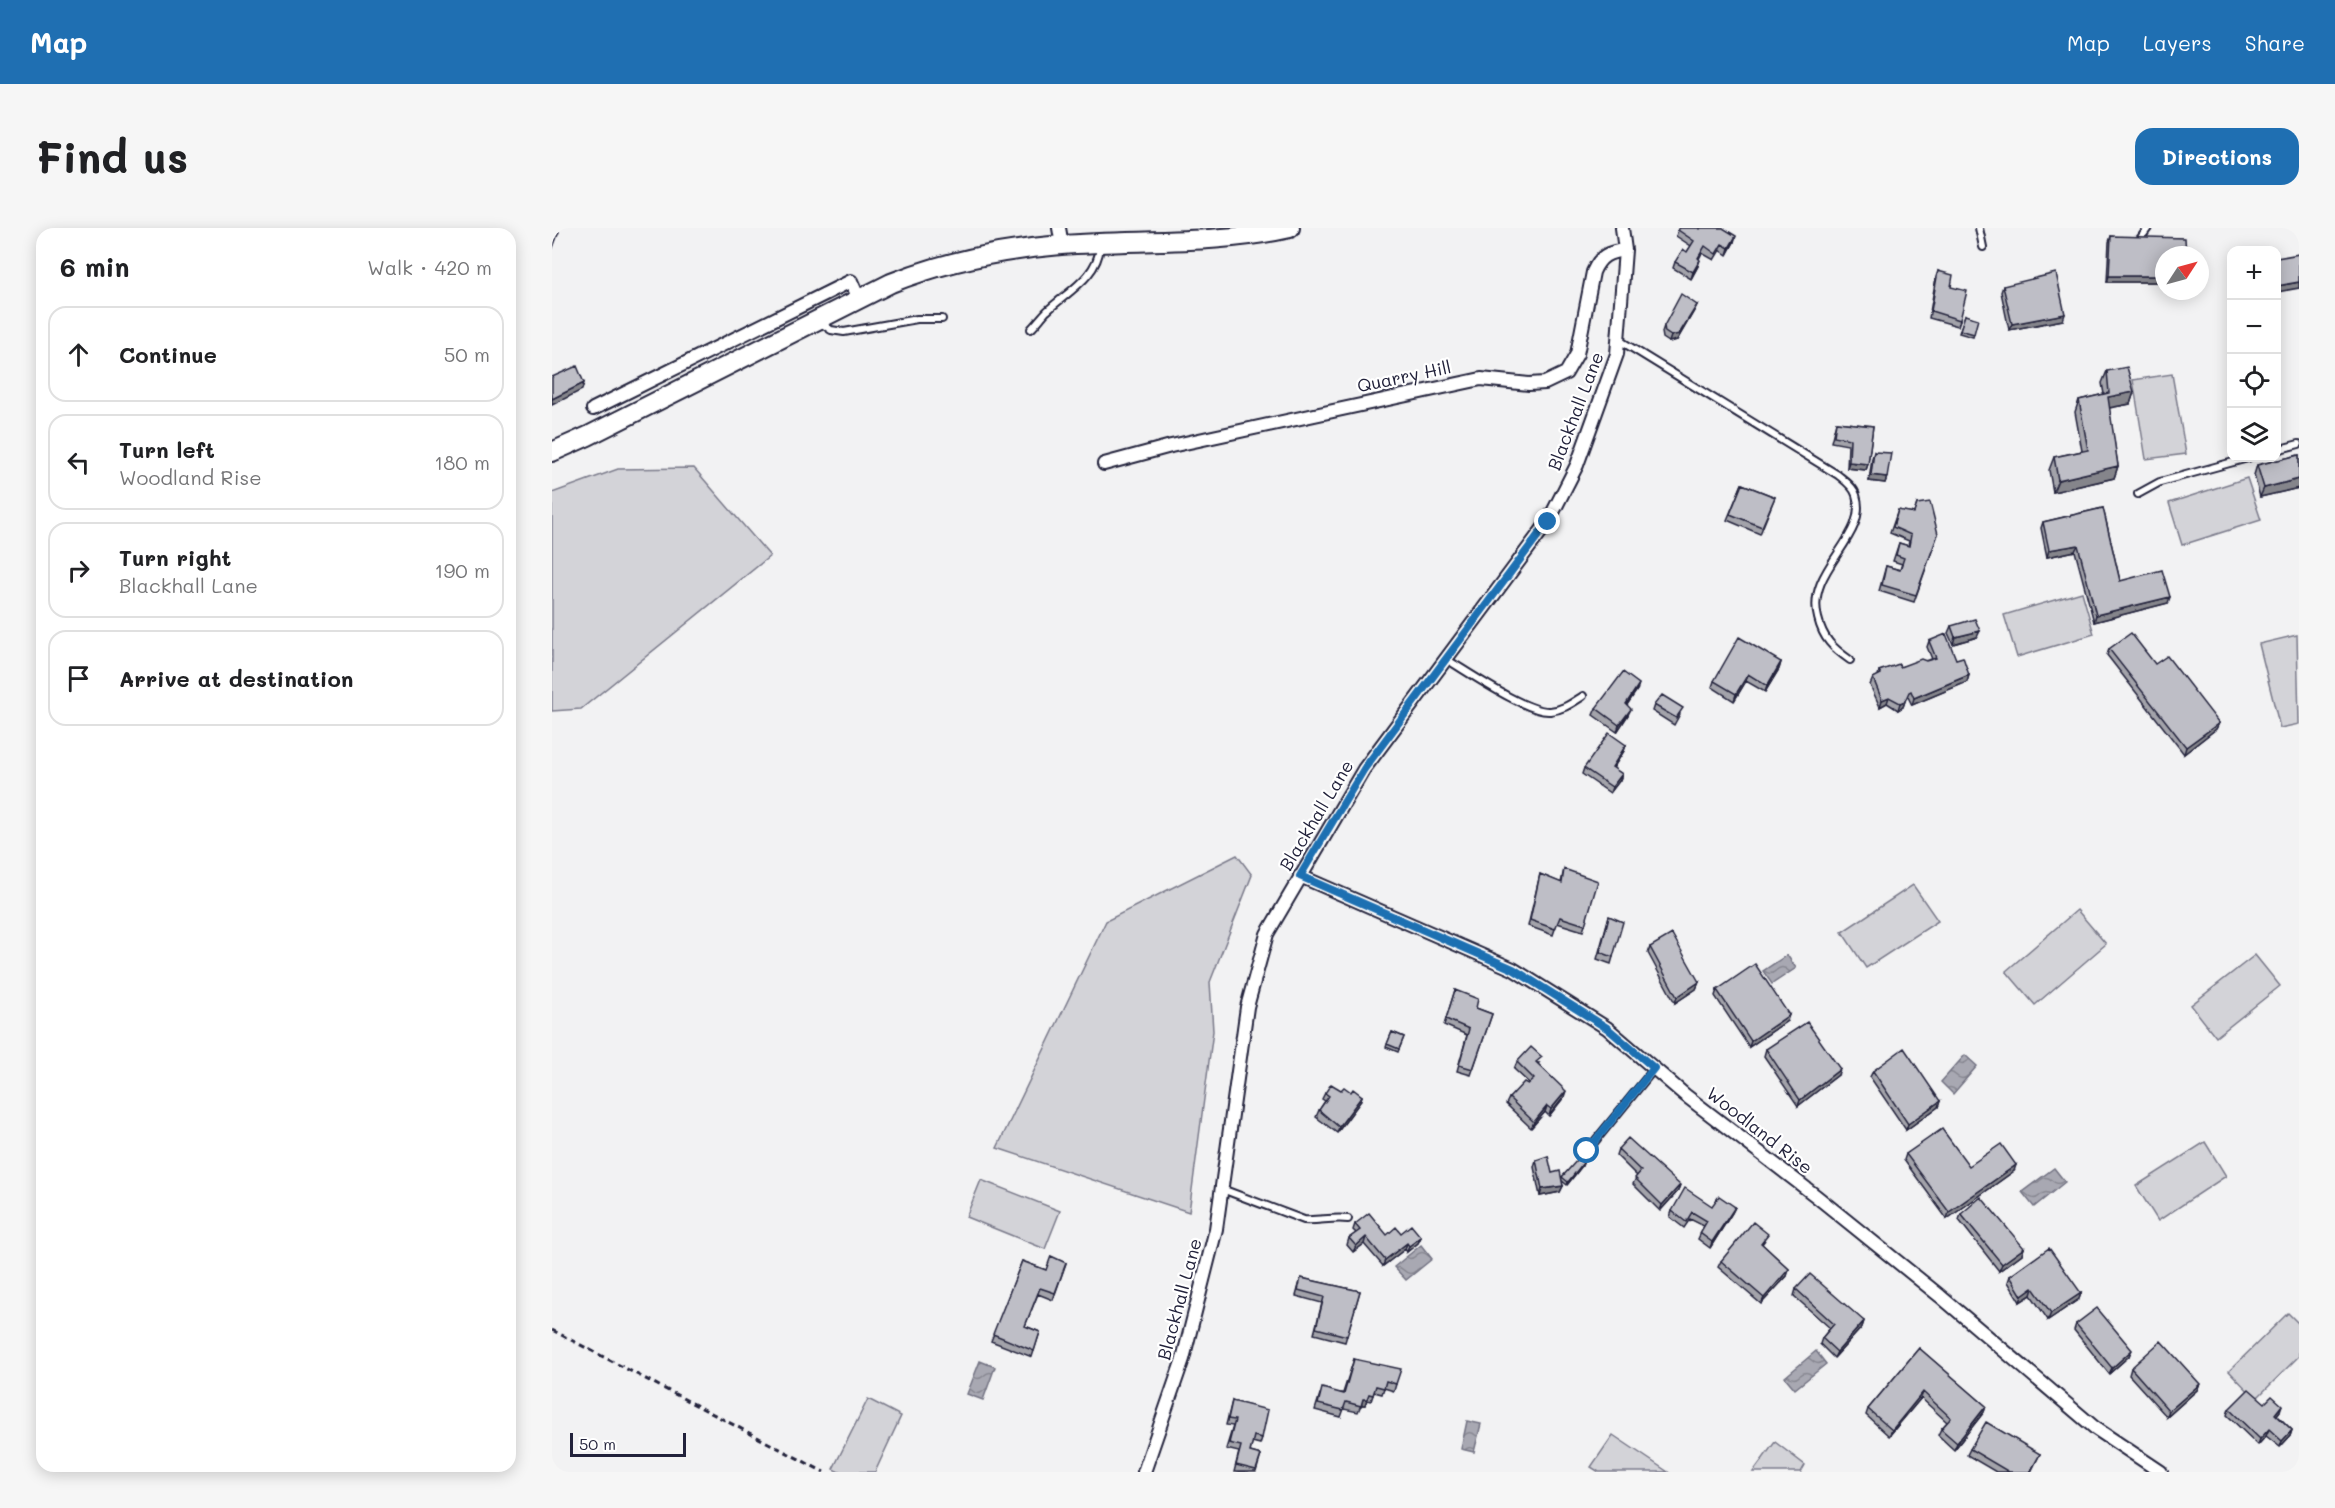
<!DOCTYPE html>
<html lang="en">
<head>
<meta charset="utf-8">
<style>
  :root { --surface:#fff; --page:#f6f6f6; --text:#202124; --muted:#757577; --line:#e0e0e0; --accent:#1f6fb2 }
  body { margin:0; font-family:Mali,sans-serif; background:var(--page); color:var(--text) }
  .controls { position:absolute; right:18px; top:18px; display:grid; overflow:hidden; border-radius:12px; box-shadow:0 3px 15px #0003 }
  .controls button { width:54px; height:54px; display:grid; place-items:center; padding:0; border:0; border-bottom:2px solid var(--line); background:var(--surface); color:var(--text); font:30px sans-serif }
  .compass { position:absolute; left:1603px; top:18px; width:54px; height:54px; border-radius:50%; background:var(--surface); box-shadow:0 3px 15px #0003; rotate:54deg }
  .scale { position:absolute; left:18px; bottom:15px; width:116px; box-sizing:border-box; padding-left:6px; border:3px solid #22223b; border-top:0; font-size:16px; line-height:21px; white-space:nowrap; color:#22223b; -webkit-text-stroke:4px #fff; paint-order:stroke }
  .stop { position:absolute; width:18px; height:18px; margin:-14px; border:4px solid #1f6fb2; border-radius:50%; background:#fff }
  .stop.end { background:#1f6fb2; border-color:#fff; box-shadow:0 2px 6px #0008 }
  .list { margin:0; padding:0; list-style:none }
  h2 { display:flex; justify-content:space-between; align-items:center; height:78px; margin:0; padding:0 24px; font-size:26px }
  h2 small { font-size:20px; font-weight:400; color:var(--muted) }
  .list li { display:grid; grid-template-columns:39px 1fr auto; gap:18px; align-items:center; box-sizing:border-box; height:96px; margin:0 12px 12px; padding:0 12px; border:2px solid var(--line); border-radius:18px }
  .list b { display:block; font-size:22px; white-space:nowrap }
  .list p { margin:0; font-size:20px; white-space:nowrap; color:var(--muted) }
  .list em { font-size:20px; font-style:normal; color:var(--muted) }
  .icon { flex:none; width:33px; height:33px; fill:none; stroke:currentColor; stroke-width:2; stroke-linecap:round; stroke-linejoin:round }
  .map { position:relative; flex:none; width:1747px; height:1244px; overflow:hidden; border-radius:18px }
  header { display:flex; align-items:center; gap:36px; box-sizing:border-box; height:84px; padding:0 30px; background:var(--accent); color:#fff }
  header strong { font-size:28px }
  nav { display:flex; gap:33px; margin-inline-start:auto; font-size:21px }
  .intro { display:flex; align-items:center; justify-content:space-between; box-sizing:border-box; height:144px; padding:0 36px }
  h1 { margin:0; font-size:42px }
  .button { padding:15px 27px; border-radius:18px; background:var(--accent); color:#fff; font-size:21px; font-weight:700 }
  main { display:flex; gap:36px; padding:0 36px }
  aside { flex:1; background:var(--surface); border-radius:18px; box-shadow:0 3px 15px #0003 }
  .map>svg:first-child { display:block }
  .green { fill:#d3d3d8; stroke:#7a7a8a; stroke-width:1.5 }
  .water { fill:url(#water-waves); stroke:#727282; stroke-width:1.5 }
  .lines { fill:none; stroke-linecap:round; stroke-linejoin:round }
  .service-casing { stroke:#22223b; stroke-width:10 }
  .minor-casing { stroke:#22223b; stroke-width:16 }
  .secondary-casing { stroke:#22223b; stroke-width:22 }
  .path { stroke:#22223b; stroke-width:3; stroke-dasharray:6 4.5; stroke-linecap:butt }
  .service { stroke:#fff; stroke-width:6 }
  .minor { stroke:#fff; stroke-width:12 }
  .secondary { stroke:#fff; stroke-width:18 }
  .wall { fill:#a3a3aa; stroke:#22223b; stroke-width:1.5 }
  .shaded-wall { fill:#85858b; stroke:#22223b; stroke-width:1.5 }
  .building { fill:#bebec6; stroke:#22223b; stroke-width:1.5 }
  .route { stroke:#1f6fb2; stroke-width:8 }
  .labels { text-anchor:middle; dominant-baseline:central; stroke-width:4.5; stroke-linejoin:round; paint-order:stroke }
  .street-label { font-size:18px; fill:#22223b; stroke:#fff }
</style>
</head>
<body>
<header>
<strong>Map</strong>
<nav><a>Map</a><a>Layers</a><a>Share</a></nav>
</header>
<div class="intro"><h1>Find us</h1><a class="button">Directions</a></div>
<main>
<aside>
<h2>6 min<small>Walk · 420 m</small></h2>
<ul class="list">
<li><svg class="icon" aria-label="ahead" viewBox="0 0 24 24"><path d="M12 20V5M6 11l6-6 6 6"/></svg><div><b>Continue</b></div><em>50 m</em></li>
<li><svg class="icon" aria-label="left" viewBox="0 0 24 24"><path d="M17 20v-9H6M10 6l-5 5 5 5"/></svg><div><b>Turn left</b><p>Woodland Rise</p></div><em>180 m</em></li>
<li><svg class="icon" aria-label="right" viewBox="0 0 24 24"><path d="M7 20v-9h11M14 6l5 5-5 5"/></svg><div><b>Turn right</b><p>Blackhall Lane</p></div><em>190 m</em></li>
<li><svg class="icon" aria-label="arrive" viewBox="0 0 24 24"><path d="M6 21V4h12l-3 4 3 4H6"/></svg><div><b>Arrive at destination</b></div></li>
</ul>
</aside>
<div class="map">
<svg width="1747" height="1244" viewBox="0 0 1747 1244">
  <defs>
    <pattern id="water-waves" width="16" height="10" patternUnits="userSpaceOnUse" patternTransform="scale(1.5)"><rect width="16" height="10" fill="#a8a8b2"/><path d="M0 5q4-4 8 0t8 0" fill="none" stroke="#888892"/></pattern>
  </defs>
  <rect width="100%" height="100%" fill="#f2f2f3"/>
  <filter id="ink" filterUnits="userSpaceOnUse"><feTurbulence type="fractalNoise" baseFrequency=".0167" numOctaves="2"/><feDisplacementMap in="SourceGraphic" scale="12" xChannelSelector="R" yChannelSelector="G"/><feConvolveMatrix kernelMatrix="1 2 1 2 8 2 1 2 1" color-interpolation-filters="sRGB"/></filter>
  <g filter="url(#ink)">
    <path class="green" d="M1620,146L1634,226L1594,231L1581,152Z
      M142,240L218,328L29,481L0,483V265L66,241Z
      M1695,250L1709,292L1630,317L1617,275Z
      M1530,364L1542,406L1465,429L1452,387Z
      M1745,407L1747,496L1728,500L1707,416Z
      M685,627L700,647L658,754L661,803L637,984L445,920L554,693Z
      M1361,657L1386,693L1314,740L1290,704Z
      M1525,682L1554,716L1483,777L1454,743Z
      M1703,727L1728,758L1664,809L1639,777Z
      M1653,914L1674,948L1606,993L1584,958Z
      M429,952L508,983L493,1021L414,989Z
      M1736,1085L1747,1096V1128L1704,1171L1677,1143Z
      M316,1171L349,1188L323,1244H287L281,1241Z
      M1061,1207L1116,1244H1047L1039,1239Z
      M1223,1214L1253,1237L1249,1244H1201Z"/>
    <path class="water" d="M1235,727L1244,740L1220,756L1211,743Z
      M1413,827L1425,838L1401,866L1389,854Z
      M1502,940L1513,954L1482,979L1470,964Z
      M869,1017L880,1031L854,1052L842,1039Z
      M1264,1123L1274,1136L1243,1161L1233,1149Z
      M428,1133L443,1139L431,1172L415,1166Z
      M915,1193L929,1196L922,1224L909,1221Z"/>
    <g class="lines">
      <g class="service-casing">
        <path id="service" d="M1427,0L1431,19
          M1588,11L1596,0
          M269,95L279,102L292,104L365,91H390
          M479,101C485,95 490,88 495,83C515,64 547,48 548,17
          M1067,112L1286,247C1292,252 1302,259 1304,267C1318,310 1253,341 1266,390C1271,411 1281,420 1298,432
          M1724,222L1747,216
          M1586,266L1608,254L1696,230
          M894,431C916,444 975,485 998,483C1011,482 1020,475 1031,468
          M1035,923L1102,841
          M670,961L752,992C767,993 781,989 796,991"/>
      </g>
      <g class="minor-casing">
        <path id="minor" d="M507,0L510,17
          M41,181L299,53L307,71
          M552,236L619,218L929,151L977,156L993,155L1014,145L1025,126L1041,44C1048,28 1056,24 1073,22
          M748,648L961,741L1055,800L1133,867L1264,968L1388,1068L1543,1200L1609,1244
          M592,1244L631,1131L664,1001L695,779L715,706L812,541L996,294L1025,237L1065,126L1073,22L1070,0"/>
      </g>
      <g class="secondary-casing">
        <path id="secondary" d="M0,224L36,208L339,55C394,33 450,22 509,17C585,11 664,17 738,0"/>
      </g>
      <path class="path" d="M0,1102L272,1244"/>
      <use href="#service" class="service"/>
      <use href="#minor" class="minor"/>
      <use href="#secondary" class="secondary"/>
    </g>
    <path class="wall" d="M1126,2L1182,14L1175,27L1168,22L1162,32L1150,25L1147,31L1146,38L1139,51L1121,40L1123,34L1135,24L1139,18L1124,8Z
      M1559,8L1612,27V54H1555L1557,14Z
      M1386,43L1399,59L1408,92L1406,98L1377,90L1384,49Z
      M1451,58L1511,92L1457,102L1449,64Z
      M1145,77L1142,83L1125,112L1117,114L1111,110L1110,104L1112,98Z
      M1413,87L1422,106L1421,109L1407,105Z
      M1555,143L1582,164L1578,176L1557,180L1566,238L1562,250L1501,264L1497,242L1502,229L1530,223L1523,184L1527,172L1552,166L1550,155Z
      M1284,194L1321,198L1316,236L1314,242L1295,240L1296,217L1279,214Z
      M1322,224L1335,249L1333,255L1317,253L1320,230Z
      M1747,227V260L1708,269L1702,247L1705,237Z
      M1190,256L1223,269L1208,306L1175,292Z
      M1365,276L1386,306L1362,374L1327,363L1334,338L1348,342L1350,336L1341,333L1347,315L1356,318L1357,313L1338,305L1346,282L1362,285Z
      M1551,280L1568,353L1616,375L1542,394L1523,323L1495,329L1489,300L1491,294Z
      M1399,398L1425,409L1401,416L1396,405Z
      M1377,413L1404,431L1417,447L1415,454L1360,477L1356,469L1354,470L1351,479L1346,482L1335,475L1328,479L1318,457L1321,450L1326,448L1327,443L1348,439L1380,431L1375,419Z
      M1557,421L1603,436L1667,495L1664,501L1632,526L1555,427Z
      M1229,434L1227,441L1213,464L1194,453L1182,473L1160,459L1162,453Z
      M1085,462L1075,477L1076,487L1065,504L1041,487L1044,480Z
      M1102,477L1128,486L1122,497L1100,483Z
      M1074,517L1072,523L1061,540L1070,546L1068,552L1058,565L1030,546L1032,540Z
      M1012,641L1033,697L1031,703L1005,695L1001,707L976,698L988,646L1009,655Z
      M1057,688L1061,729L1059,736L1045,731Z
      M1098,719L1147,754L1144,761L1123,775L1096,725Z
      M903,762L924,780L940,786L919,847L905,843L915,807L892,797Z
      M1165,762L1235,793L1197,819L1163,768Z
      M840,804L852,809L846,824L834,819Z
      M1214,821L1286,847L1246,878L1212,828Z
      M965,834L987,835L986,836L1012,869L997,888L993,884L979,900L954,876L957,870L977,855L962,841Z
      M1321,843L1388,873L1386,879L1354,902L1318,849Z
      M789,862L799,864L810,868L808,874L785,905L764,889L767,882L773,873L770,871L773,865Z
      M1066,921L1126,963L1108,983L1081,956L1085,948L1064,927Z
      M1354,926L1417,938L1462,943L1395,991L1352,932Z
      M984,932L1009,952L1010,949L1031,935L1030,938L1015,957L1009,952L1011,958L1008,964L988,968L982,939Z
      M1160,978L1183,979L1180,985L1158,1020L1146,1011L1152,998L1138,991L1132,1000L1118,989L1120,983Z
      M1409,986L1472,1020L1470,1026L1447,1043L1407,992Z
      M803,996L835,1007L849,1005L869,1009L866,1015L855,1024L853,1021L831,1038L812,1016L801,1024L795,1017L797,1010L804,1005L801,1002Z
      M1213,1012L1210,1016L1237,1041L1235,1048L1209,1076L1166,1039L1169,1033Z
      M470,1033L494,1042L514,1035L501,1072L486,1066L473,1098L488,1104L480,1129L439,1113Z
      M1458,1048L1529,1065L1527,1071L1496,1092L1479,1067L1468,1074L1456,1054Z
      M749,1050L808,1063L793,1114L762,1106L770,1075L744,1068Z
      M1244,1061L1312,1093L1310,1099L1282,1130L1268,1116L1270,1110L1278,1100L1242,1068Z
      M1524,1096L1577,1128L1557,1146L1522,1102Z
      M1367,1120L1434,1178L1432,1184L1402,1222L1386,1207L1389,1201L1395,1194L1369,1170L1337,1208L1314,1187L1316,1181Z
      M802,1131L844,1156L842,1163L832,1160L830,1166L822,1164L819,1173L815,1172L813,1177H809L806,1184L792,1181L789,1189L763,1182L768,1166L791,1165Z
      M1579,1140L1645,1162L1615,1189L1577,1147Z
      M680,1173L710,1210L708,1216L700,1214L698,1224L709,1227L704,1244H682L687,1224L674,1221L681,1198L674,1197Z
      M1713,1175L1728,1183L1725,1187L1740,1202L1738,1208L1728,1219L1714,1208L1706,1217L1675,1187L1677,1181Z
      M1418,1221L1488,1226L1479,1244H1444L1415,1227Z"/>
    <path class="shaded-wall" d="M1184,8L1182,14L1175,27L1177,20Z
      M1148,32L1146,38L1139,51L1141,44Z
      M1557,48H1612V54H1555Z
      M1747,54V60L1725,64V58Z
      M1145,77L1142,83L1125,112L1117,114L1119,108Z
      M1513,86L1511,92L1457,102L1460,96Z
      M32,155L30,162L0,177V171Z
      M1582,164L1578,176L1551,181L1556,169Z
      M1297,234L1316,236L1314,242L1295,240Z
      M1566,238L1562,250L1501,264L1506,252Z
      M1319,247L1335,249L1333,255L1317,253Z
      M1747,251V260L1708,269L1712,260Z
      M1526,317L1523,323L1495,329L1497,322Z
      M1618,369L1616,375L1542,394L1544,387Z
      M1428,403L1425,409L1401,416L1403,409Z
      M1229,434L1227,441L1213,464L1215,458Z
      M1196,446L1194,453L1182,473L1184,466Z
      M1417,447L1415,454L1360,477L1362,470Z
      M1087,456L1085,462L1071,482L1074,476Z
      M1337,469L1335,475L1328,479L1330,472Z
      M1353,473L1351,479L1346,482L1348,475Z
      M1079,481L1076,487L1065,504L1067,497Z
      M1667,495L1664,501L1632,526L1634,519Z
      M1074,517L1072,523L1058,545L1060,539Z
      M1070,546L1068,552L1058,565L1060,559Z
      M1147,754L1144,761L1123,775L1125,769Z
      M1237,787L1235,793L1197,819L1199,813Z
      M1288,841L1286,847L1246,878L1248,872Z
      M1014,863L1012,869L997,888L999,881Z
      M810,868L808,874L785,905L787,899Z
      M1388,873L1386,879L1354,902L1356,896Z
      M995,878L993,884L979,900L982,894Z
      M1031,935L1030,938L1015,957L1016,954Z
      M1464,937L1462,943L1395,991L1397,984Z
      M1128,957L1126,963L1108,983L1110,977Z
      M1011,958L1008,964L988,968L990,961Z
      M1183,979L1180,985L1158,1020L1160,1014Z
      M814,1009L812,1016L801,1024L804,1018Z
      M869,1009L866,1015L855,1024L857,1018Z
      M855,1015L853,1021L831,1038L833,1032Z
      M1472,1020L1470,1026L1447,1043L1450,1036Z
      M1237,1041L1235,1048L1209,1076L1212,1070Z
      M1481,1060L1479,1067L1468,1074L1470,1068Z
      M1529,1065L1527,1071L1496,1092L1499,1085Z
      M1312,1093L1310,1099L1282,1130L1285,1124Z
      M1580,1122L1577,1128L1557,1146L1560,1140Z
      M1648,1156L1645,1162L1615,1189L1617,1183Z
      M1371,1164L1369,1170L1337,1208L1340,1202Z
      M811,1171H815L813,1177H809Z
      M1730,1177L1728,1183L1721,1192L1723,1186Z
      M1434,1178L1432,1184L1402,1222L1405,1215Z
      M1717,1201L1714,1208L1706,1217L1708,1211Z
      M1740,1202L1738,1208L1728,1219L1730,1213Z"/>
    <path class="building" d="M1128,0H1147L1148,1L1149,0H1171L1184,8L1177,20L1170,16L1164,26L1153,18L1146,30L1148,32L1141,44L1123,34L1131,21L1135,24L1142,13L1126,2Z
      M0,1L7,4L0,22Z
      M1559,8L1633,10L1634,27H1612V48H1557Z
      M1747,26V54L1725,58V30Z
      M1386,43L1401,47L1399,59L1415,63L1408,92L1379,83Z
      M1504,45L1513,86L1460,96L1451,58Z
      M1129,66L1145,77L1127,106L1119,108L1113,104L1112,98Z
      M1413,87L1426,91L1422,106L1408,102Z
      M25,138L32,155L0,171V149Z
      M1575,139L1582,164L1556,169L1566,238L1506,252L1502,229L1536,222L1527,172L1557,165L1555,143Z
      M1284,194L1321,198L1316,236L1297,234L1298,211L1282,208Z
      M1322,224L1339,225L1335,249L1319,247Z
      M1747,227V251L1712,260L1705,237Z
      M1190,256L1223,269L1210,299L1178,286Z
      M1378,274L1386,306L1364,367L1330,357L1334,338L1348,342L1352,330L1344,327L1347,315L1357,318L1359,307L1341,299L1346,282L1362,285L1365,276Z
      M1551,280L1568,353L1610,342L1618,369L1544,387L1526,317L1497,322L1491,294Z
      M1423,391L1428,403L1403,409L1399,398Z
      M1579,405L1603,436L1615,428L1667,495L1634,519L1557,421Z
      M1394,406L1404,431L1411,429L1417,447L1362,470L1359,463L1357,464L1353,473L1348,475L1337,469L1330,472L1321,450L1329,446L1327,443L1347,436L1348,439L1369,431L1374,433L1384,430L1377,413Z
      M1187,409L1229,434L1215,458L1196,446L1184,466L1162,453Z
      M1071,444L1087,456L1074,476L1079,481L1067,497L1044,480Z
      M1110,467L1131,480L1124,490L1102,477Z
      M1057,505L1074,517L1060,539L1070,546L1060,559L1032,540Z
      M1012,641L1046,653L1033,697L1008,689L1003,701L978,692L988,646L1010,655Z
      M1057,688L1071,694L1061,729L1048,724Z
      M1120,706L1147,754L1125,769L1098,719Z
      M1203,736L1237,787L1199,813L1165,762Z
      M903,762L926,771L924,780L940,786L921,841L907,837L917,801L894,791Z
      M1255,794L1288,841L1248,872L1214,821Z
      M840,804L852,809L847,821L835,816Z
      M979,819L990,829L984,834L1014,863L999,881L995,878L982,894L957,870L972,854L976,856L982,851L965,834Z
      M1352,820L1388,873L1356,896L1321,843Z
      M779,856L789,862L792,859L799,864L801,861L810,868L787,899L767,882L777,868L773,865Z
      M1390,901L1417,938L1449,916L1464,937L1397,984L1354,926Z
      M1076,910L1128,957L1110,977L1083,950L1089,943L1066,921Z
      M996,928L1000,945L1008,943L1011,958L990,961L984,932Z
      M1026,931L1031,935L1016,954L1010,949Z
      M1133,960L1160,978L1167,968L1183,979L1160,1014L1148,1005L1155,993L1140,984L1134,994L1120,983Z
      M1429,969L1472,1020L1450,1036L1409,986Z
      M817,985L835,1007L844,999L849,1005L859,997L869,1009L857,1018L855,1015L833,1032L814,1009L804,1018L797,1010L808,1002L803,996Z
      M1201,994L1216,1006L1209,1015L1237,1041L1212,1070L1169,1033Z
      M1497,1020L1529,1065L1499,1085L1481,1060L1470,1068L1458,1048Z
      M499,1028L514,1035L503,1065L488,1060L473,1098L488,1104L482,1123L441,1106L470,1033L494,1042Z
      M1258,1046L1312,1093L1285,1124L1270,1110L1282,1096L1244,1061Z
      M749,1050L808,1063L795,1108L764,1100L772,1069L746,1062Z
      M1545,1080L1580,1122L1560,1140L1524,1096Z
      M1609,1113L1648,1156L1617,1183L1579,1140Z
      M1367,1120L1434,1178L1405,1215L1389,1201L1399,1190L1371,1164L1340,1202L1316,1181Z
      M802,1131L849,1141L844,1156L834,1153L832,1160L824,1158L821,1167L817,1166L815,1171H811L809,1178L794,1174L791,1182L766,1176L770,1160L792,1166Z
      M1697,1161L1713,1175L1720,1168L1730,1177L1723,1186L1740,1202L1730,1213L1717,1201L1708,1211L1677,1181Z
      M680,1173L716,1182L710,1210L702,1208L698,1224L709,1227L704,1242L684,1237L689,1218L677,1215L683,1192L676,1191Z
      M1434,1194L1488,1226L1478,1244H1457L1418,1221Z"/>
  </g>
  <g class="lines" filter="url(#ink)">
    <path class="route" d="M996,294L812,541L748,648L961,741L1055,800L1102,840L1035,923"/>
  </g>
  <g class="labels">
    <g class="street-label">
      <text transform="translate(852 148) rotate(-12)">Quarry Hill</text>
      <text transform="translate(1023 183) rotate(-69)">Blackhall Lane</text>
      <text transform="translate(764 587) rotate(-59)">Blackhall Lane</text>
      <text transform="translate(1208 902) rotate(38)">Woodland Rise</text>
      <text transform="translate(627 1071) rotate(-75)">Blackhall Lane</text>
    </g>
  </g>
</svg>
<div class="controls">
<button>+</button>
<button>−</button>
<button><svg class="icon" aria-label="locate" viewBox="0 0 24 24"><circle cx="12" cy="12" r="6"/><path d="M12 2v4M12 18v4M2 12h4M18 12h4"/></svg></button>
<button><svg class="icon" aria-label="layers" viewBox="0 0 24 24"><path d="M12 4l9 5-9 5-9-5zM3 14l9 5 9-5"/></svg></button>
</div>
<svg class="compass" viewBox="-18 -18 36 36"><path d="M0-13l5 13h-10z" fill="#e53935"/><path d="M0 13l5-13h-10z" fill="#757577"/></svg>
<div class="scale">50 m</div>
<div class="stop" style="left:1035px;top:923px"></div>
<div class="stop end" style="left:996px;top:294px"></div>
</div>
</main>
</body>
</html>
